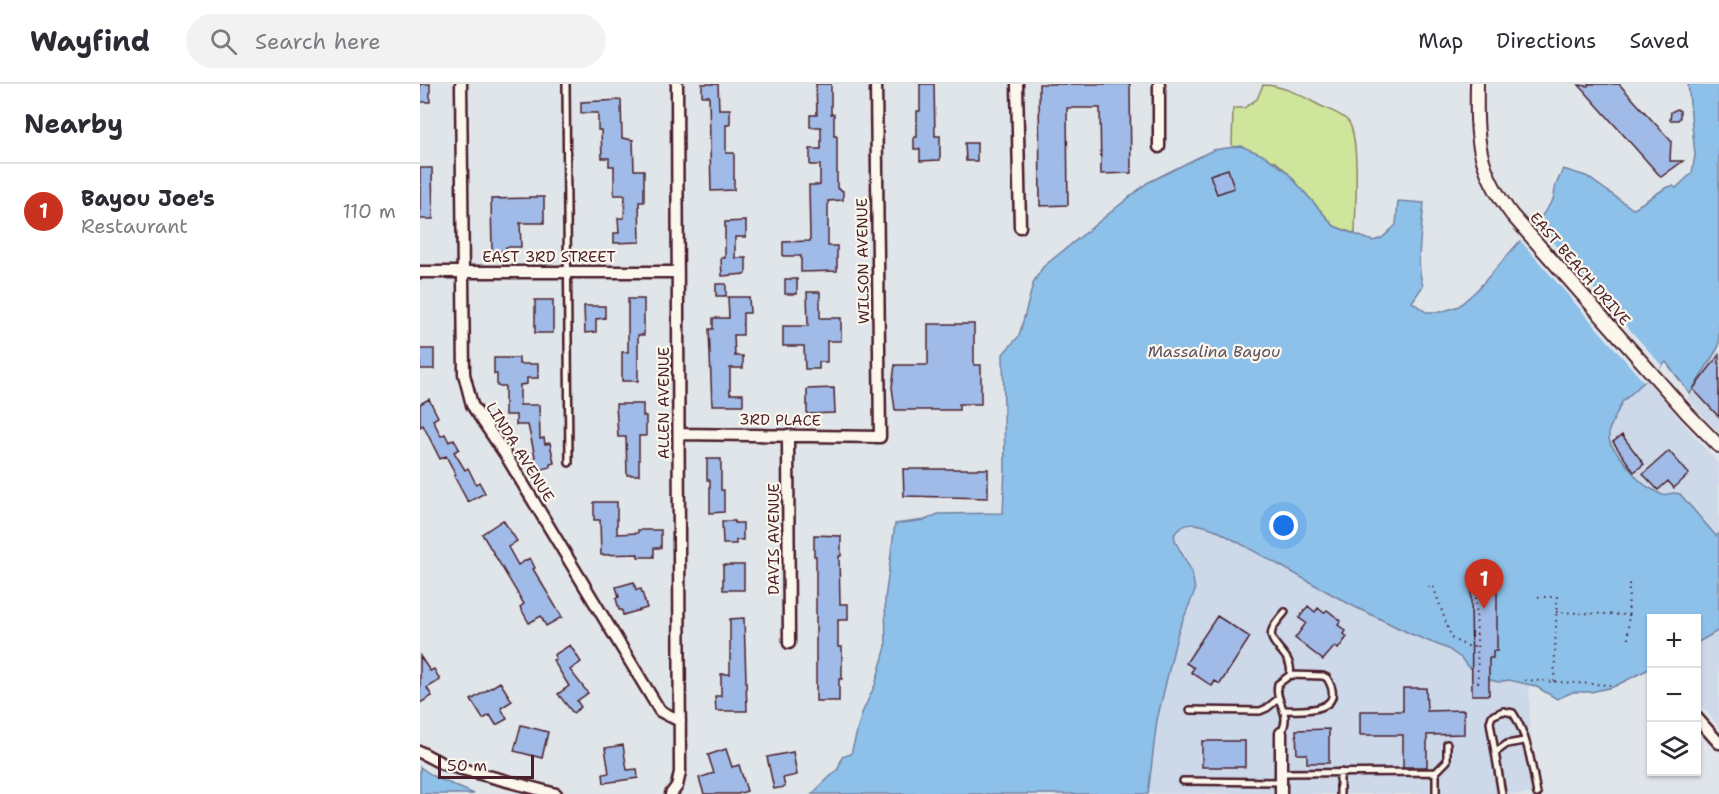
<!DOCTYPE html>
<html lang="en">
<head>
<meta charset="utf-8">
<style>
  :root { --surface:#fff; --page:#f2f2f3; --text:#2b2b33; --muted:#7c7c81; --line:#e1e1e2; --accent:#c8321e }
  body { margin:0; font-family:"Shantell Sans",sans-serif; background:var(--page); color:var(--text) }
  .controls { position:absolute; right:18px; bottom:18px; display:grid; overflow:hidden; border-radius:0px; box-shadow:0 2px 4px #0004 }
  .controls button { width:54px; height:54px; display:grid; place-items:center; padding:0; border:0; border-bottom:2px solid var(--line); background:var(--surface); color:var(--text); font:30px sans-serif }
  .scale { position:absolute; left:18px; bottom:15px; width:96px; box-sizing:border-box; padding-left:6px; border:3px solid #4a1f2b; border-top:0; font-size:16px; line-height:21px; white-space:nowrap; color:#4a1f2b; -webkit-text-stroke:4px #fbf7ec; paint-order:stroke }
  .you { position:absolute; left:864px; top:442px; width:21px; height:21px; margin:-15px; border:4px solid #fff; border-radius:50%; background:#1a73e8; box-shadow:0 0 0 9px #1a73e833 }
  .badge { display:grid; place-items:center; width:39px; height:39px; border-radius:50%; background:var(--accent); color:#fff; font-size:20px; font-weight:700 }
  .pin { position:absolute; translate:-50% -50px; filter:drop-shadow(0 2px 3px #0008) }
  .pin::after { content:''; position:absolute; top:32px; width:21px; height:18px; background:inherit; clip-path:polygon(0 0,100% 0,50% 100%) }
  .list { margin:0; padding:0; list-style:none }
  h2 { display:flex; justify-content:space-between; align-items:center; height:78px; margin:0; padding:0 24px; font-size:26px }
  h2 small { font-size:20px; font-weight:400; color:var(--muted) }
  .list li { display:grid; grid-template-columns:39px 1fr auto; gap:18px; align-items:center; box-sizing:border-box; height:96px; padding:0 24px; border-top:2px solid var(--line) }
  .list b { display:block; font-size:22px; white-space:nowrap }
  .list p { margin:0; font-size:20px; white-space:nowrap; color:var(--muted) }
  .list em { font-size:20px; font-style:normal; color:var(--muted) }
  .icon { flex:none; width:33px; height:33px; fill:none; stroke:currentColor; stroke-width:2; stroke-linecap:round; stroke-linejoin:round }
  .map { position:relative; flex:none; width:1299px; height:710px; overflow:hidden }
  header { display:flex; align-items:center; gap:36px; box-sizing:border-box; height:84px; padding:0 30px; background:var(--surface); border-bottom:2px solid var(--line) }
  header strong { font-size:28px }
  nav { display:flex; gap:33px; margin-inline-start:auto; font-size:21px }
  .search { width:420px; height:54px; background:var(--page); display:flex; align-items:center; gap:15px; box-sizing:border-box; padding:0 21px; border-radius:33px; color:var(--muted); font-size:22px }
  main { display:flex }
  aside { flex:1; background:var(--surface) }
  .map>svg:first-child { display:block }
  .built { fill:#cdd8e9 }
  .green { fill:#cee59b; stroke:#8c8263; stroke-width:1.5 }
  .water { fill:#8dc1ea; stroke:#72809e; stroke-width:1.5 }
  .pier { fill:#e0e5ea }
  .building { fill:#a0bbe7; stroke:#4a1f2b; stroke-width:1.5 }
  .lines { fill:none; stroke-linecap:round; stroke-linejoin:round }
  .service-casing { stroke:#4a1f2b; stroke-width:10 }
  .minor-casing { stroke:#4a1f2b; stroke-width:15 }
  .tertiary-casing { stroke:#4a1f2b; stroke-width:16 }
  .path { stroke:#4a1f2b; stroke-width:2; stroke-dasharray:1.5 4.5; stroke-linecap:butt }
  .service { stroke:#fbf7ec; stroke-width:5 }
  .minor { stroke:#fbf7ec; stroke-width:10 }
  .tertiary { stroke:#fbf7ec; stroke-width:12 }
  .labels { text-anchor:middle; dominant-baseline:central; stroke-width:4.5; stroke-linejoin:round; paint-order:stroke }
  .street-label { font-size:15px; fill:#4a1f2b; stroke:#fbf7ec }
  .water-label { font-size:16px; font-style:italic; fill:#5e5064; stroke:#fbf7ec }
</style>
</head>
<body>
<header>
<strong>Wayfind</strong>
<div class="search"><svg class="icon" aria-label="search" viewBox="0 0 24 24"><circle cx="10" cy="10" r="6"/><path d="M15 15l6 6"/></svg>Search here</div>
<nav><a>Map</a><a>Directions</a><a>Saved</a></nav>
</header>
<main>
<aside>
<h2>Nearby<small></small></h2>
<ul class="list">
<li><span class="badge">1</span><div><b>Bayou Joe's</b><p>Restaurant</p></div><em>110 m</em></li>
</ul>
</aside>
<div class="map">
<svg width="1299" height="710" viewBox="0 0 1299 710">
  <rect width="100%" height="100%" fill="#e0e5ea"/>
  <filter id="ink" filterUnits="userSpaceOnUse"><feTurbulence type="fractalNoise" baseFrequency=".0167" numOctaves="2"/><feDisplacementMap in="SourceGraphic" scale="12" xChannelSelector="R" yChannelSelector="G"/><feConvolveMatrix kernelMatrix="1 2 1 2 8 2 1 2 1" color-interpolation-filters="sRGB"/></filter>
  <g filter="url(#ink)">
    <path class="built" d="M1299,263V349L1267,315Z
      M1227,296L1299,381V450L1296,452L1260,410H1238L1217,394L1190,359L1189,346L1200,321Z
      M769,439L777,440L794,445L933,522L991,550L1028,565L1041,574L1047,582L1078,598L1089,596L1109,600L1112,710H868L869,646L856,645L855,710H728L737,636L758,547L773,515L763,471L754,451L757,446Z
      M1299,546V642L1277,617L1276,559Z"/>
    <path class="green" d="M843,1C861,1 879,10 895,19C906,25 918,28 927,36C941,49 935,129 935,150L914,142L866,87L856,78L812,62L813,24H824L837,15Z"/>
    <path class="water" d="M1268,0H1299V262L1270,310L1246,278L1202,318L1189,346V355L1191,361L1217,394L1226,402L1242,411L1254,409L1260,410L1296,452L1299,450V546L1277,559L1276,534H1232L1231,584L1193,603L1171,608H1153L1137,615L1115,602L1089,596L1078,598L1071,596L1047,582L1041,574L1028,565L991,550L933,522L794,445C779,440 764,435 754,451L756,459L772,488L775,507L758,548L737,636L728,710H392L418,685L422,673L431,670L442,629L455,601L466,563L465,515L475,440L505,436L518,430L583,429L585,382L583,270L599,252L614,197L623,183L727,99L793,66L821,62L845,72L866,87L914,142L947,155L953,157L962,154L976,141L978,117L1004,119C1002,145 995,177 1003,202L992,218L1006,228H1021L1039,222L1057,206L1121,133L1133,116L1136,101L1143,85L1166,92L1213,125L1247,103L1253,102L1256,104L1272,89L1275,71Z
      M0,683L15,693L54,710H0Z"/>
    <path class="pier" d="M1113,136L1242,282L1224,298L1098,154Z"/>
    <path class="building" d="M0,0H10V18H0Z
      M282,0H298L299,25H310V41H306V69H314V106L291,107L289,12H282Z
      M396,0H411V30H414V52H417V104L423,107V116L408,117V162H417V187L381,188V172H363V158L390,157L389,101H400V81H390V65H401V43H390V31H397Z
      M500,0H514L515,52H520V76L500,77V65H494V53H497V27H500Z
      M619,0H710L711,89L681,90L680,24H647L648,121L620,122Z
      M1168,0H1199L1251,57L1250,77H1263L1241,93L1159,1L1168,2Z
      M201,16L202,54L213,56L214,86H224V118H219L220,158L194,159V149H199L198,134H204L205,111H194V82H189V74H182L181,46H178V29H161V18Z
      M1257,25L1260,27V34L1258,36H1250L1251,28Z
      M545,59H557V77H546Z
      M0,84H12L13,135H0Z
      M808,85L814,104L797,110L790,91Z
      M109,113H124V139H100L101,163H86V167H72L71,115L109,114Z
      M326,137V153H315V174H326V190L302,192L301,174H305V138Z
      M365,195H377V210H365Z
      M296,200H306V212H296Z
      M387,208H400V234H421V257H407V278H399V285H385L384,262H363V242H388Z
      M308,213H329L330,229H323V251H314L315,272H323V284H310V310H323V321H292L289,245H293V234H309Z
      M208,215H224V251H218V297H202V268H208Z
      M115,216H133V249H115Z
      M164,222H185V234L176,235V248L165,249Z
      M508,240H554V281H561V320H539V326H475L472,303L475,281H508Z
      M0,265H14V285H0Z
      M1299,271V333L1273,305Z
      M74,274H99V280H118V294H107V300L100,301V321H119L120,355L124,354L125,360L130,359L134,379L130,380V383L118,386L108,341H96V331H85V302H77V290H74Z
      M414,304L415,329L387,330V305Z
      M9,315L18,333L13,336L21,352L25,350L29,358L34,355L39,365L34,368L45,386L48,384L56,400L59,398L65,409L48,418L34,392L36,391L26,372L20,375L3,341L0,343V320Z
      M196,320H223V332H226V352H219V391H207L206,353H198Z
      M1202,351L1224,380L1214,388L1193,358Z
      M1249,367L1269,390L1254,404L1248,397L1238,406L1223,390Z
      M287,375H301V406H304V428L290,429V396H287Z
      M483,385H568V414L484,412Z
      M174,418H197V450L218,449V446H241V464H234V473H218V470L181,471L180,436H174Z
      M83,436L97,457L88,463L98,481L110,474L115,484L113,485L142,533L126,542L121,532L109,539L100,523L104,520L62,450Z
      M302,437H315V439H323V456H316V460H303Z
      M394,451L421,452V472H419L420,520H428V536H418V563H422V595H419V617H396V472H394Z
      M303,481H324V506H303Z
      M214,498L216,506L221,505L227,524L203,531L202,526H199L196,514L199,513L196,503Z
      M1051,507H1077V567H1073V574H1069V611H1052Z
      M888,522L895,528L898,524L904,529L907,526L921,537L918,541L926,547L924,550L927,553L918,565L915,562L903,576L875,554L886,539L879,534Z
      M797,532L830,553L800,600L795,597L792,602L771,588L774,584L766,579Z
      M324,534L327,627H296L295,612H301V590H310V535Z
      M150,561L161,578L150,586L168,609L157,617L161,623L153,629L138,610L149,602L133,576L136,575L134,571Z
      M0,572L10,587L14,585L20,596L7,604L12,612L0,619Z
      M80,598L92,617L81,624L87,635L76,641L70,631L63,635L51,616Z
      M983,604H1006L1007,627L1044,626V650L1007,651V683H983V651H940V627H983Z
      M101,641L128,648L122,674L94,667Z
      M909,645V679H887V670H877L876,646Z
      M782,657H825V683H782Z
      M203,661L207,686L217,685L218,694L184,699L183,690L189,689L185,664Z
      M306,665L312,683L319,681L327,707L318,710H284L279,694L294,689L288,671Z
      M373,668L377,691L363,694L365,703L354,705L347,673Z"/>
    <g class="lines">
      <g class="service-casing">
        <path id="service" d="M146,0L149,379
          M770,626L840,627L847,624L858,615
          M865,626C887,627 927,627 907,594L903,592L870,591
          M861,649C873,628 854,619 858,600L870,591C875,569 844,561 853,544C856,538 861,533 865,528
          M1076,668L1087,660L1104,657
          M920,688V710
          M861,689L1016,688
          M763,697L861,698
          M1016,710V688L1027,677V660
          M1082,710L1070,638L1072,632L1083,627L1093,629C1108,652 1112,683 1117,710"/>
      </g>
      <g class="minor-casing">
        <path id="minor" d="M41,0L44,290L52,321L85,370L240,627L260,637
          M597,0L600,143
          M739,0V63
          M0,188H258
          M259,350L460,353L456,0
          M368,351L369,559
          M1276,633L1299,659
          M0,668L23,680L136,710
          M251,710L257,702L260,688L257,0
          M861,710V649"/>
      </g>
      <g class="tertiary-casing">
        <path id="tertiary" d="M1057,0C1056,55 1057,85 1092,131L1267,329L1299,362"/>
      </g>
      <path class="path" d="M1008,503L1013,502L1032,555L1047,562H1057
        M1118,513H1137L1134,598
        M1136,528L1209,531
        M1208,555L1209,498
        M1105,596L1190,601
        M1058,599L1056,514H1073"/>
      <use href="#service" class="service"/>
      <use href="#minor" class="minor"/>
      <use href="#tertiary" class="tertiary"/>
    </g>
  </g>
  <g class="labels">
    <g class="street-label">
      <text x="129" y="173">EAST 3RD STREET</text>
      <text transform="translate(443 177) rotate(-91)">WILSON AVENUE</text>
      <text transform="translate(1160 185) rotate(49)">EAST BEACH DRIVE</text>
      <text transform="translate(244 319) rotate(-90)">ALLEN AVENUE</text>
      <text transform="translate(360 336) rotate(1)">3RD PLACE</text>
      <text transform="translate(100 368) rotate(58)">LINDA AVENUE</text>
      <text transform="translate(354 455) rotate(-90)">DAVIS AVENUE</text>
    </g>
    <g class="water-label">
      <text x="794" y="267">Massalina Bayou</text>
    </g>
  </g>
</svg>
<div class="controls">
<button>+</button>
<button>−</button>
<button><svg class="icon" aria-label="layers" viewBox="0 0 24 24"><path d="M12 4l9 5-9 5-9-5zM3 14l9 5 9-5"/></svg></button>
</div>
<div class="scale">50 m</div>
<div class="you"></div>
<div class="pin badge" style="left:1064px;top:525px">1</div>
</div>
</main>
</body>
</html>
